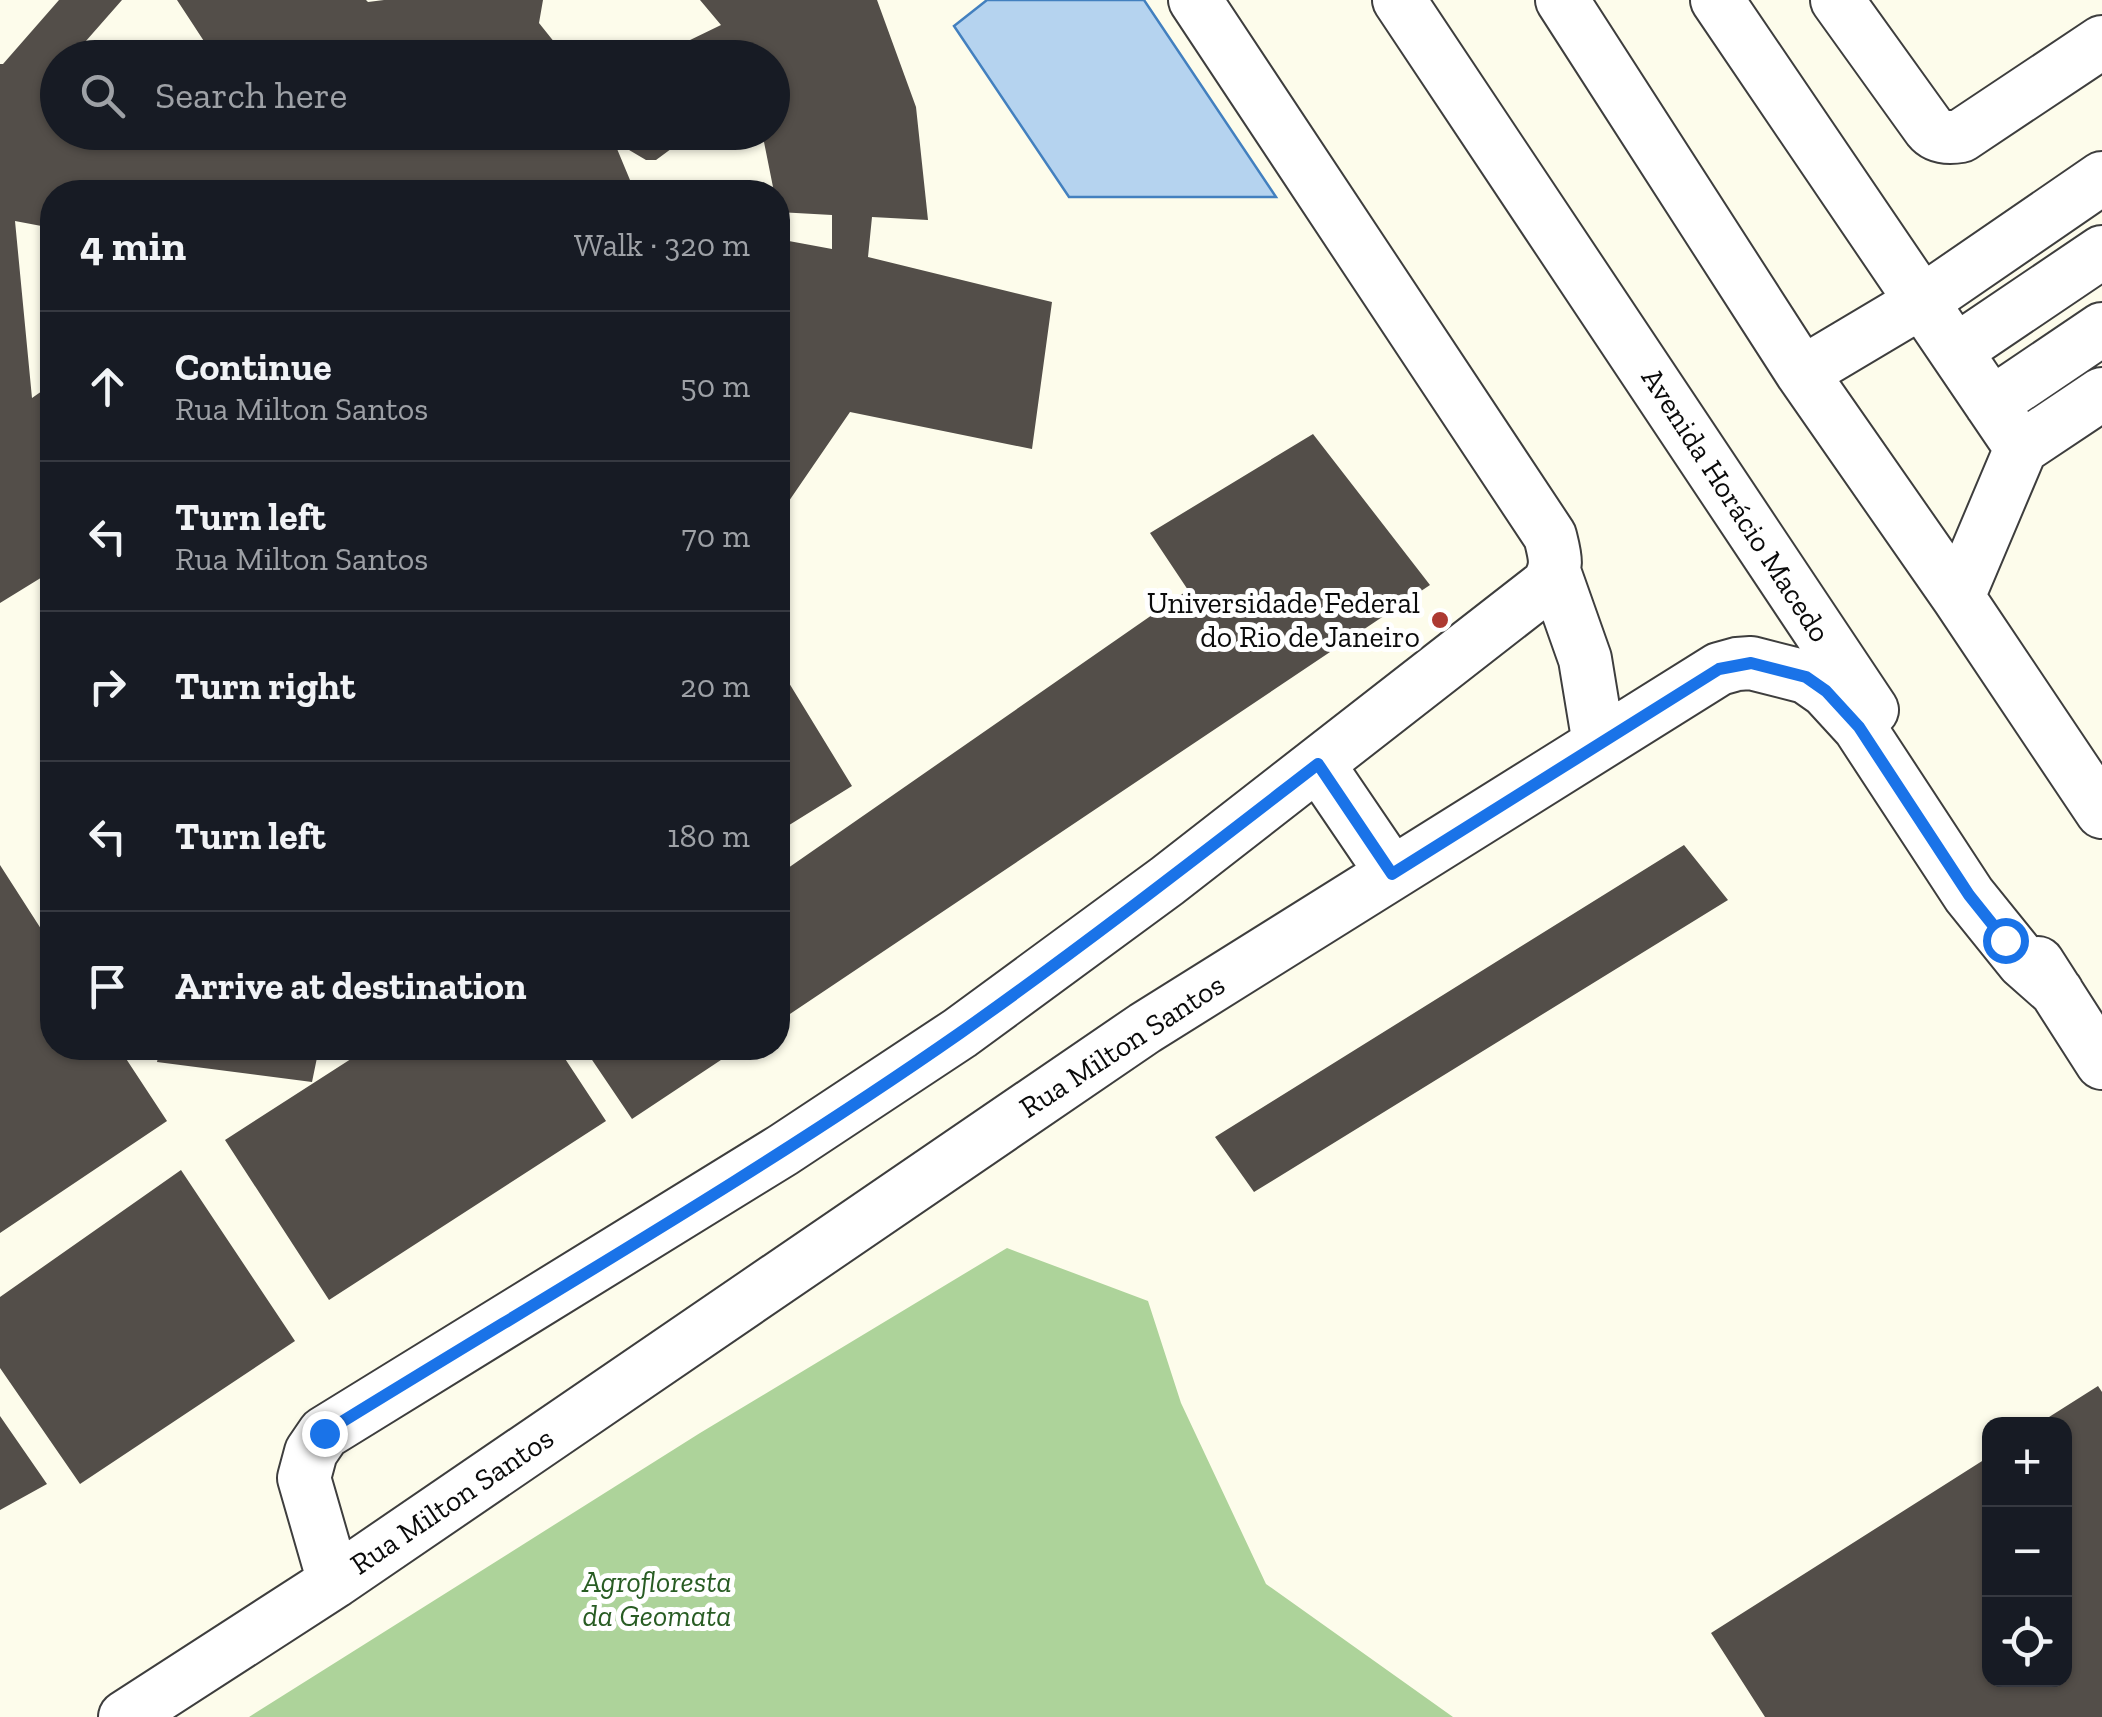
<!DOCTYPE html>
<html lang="en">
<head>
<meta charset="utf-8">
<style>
  :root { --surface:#171b24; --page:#20242c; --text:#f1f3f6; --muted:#9ea1a6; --line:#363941 }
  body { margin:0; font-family:"Zilla Slab",serif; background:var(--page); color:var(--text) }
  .controls { position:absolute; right:30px; bottom:30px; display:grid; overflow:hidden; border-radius:20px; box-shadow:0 2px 8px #0004 }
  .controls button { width:90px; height:90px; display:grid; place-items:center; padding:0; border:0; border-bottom:2px solid var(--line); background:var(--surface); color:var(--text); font:50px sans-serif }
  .stop { position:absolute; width:30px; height:30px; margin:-22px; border:8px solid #1a73e8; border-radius:50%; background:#fff }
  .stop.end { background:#1a73e8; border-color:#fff; box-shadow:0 2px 10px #0008 }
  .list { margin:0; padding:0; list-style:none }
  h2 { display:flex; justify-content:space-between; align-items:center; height:130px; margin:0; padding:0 40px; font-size:42px }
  h2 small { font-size:32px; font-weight:400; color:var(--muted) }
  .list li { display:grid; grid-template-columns:65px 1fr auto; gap:30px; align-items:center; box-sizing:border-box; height:150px; padding:0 40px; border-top:2px solid var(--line) }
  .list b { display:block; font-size:38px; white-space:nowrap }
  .list p { margin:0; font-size:32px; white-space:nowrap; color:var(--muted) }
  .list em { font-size:32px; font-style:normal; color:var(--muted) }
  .icon { flex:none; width:55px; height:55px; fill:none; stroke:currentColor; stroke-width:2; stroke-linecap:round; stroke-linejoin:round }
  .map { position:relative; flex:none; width:2102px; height:1717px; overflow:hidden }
  .search { position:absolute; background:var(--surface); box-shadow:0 2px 8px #0004; left:40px; top:40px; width:750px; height:110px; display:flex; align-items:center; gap:25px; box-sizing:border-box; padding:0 35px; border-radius:55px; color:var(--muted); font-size:38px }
  .panel { position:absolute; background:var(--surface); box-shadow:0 2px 8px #0004; left:40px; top:180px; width:750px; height:880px; border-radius:40px }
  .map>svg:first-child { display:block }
  .forest { fill:#add39a }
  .water { fill:#b5d3ef; stroke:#4380bf; stroke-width:2.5 }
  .building { fill:#534e49 }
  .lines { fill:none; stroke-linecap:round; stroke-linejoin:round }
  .minor-casing { stroke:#3e3e3e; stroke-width:56 }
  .minor { stroke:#fff; stroke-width:52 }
  .route { stroke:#1a73e8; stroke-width:12 }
  .poi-dot { fill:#ad3a32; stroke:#fff; stroke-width:4 }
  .labels { text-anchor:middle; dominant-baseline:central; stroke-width:10; stroke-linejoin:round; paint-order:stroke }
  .street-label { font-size:30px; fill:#0b0b0b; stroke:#fff }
  .poi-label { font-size:30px; fill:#0b0b0b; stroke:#fff; text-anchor:end }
  .park-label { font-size:30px; font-style:italic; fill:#285c23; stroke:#fff }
</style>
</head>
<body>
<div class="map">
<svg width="2102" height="1717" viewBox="0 0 2102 1717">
  <rect width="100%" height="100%" fill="#fdfceb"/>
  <path class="forest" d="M1007,1248L1148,1301L1181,1403L1266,1584L1453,1717H249L700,1433Z"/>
  <path class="water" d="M987,0H1144L1276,197H1069L954,26Z"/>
  <path class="building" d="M59,0H122L71,58H58V73L55,76H58V132H610L635,192H52V228L15,221L32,398L52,384V571L0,603V64H3Z
    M177,0H366L368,2L384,0H543L539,23L567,58H215Z
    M700,0H877L916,107L928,220L872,217L868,257L1052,302L1032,449L850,412L778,517V417L789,400L778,398V239L832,249V215L778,212V192H774L762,132H772V58H735L732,50L716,58H653L721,25Z
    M624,132H678L675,146L656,160H646L624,147Z
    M1313,434L1430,585L778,1022V875L1188,590L1150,533Z
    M778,665L852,786L778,832Z
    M1684,845L1728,900L1254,1192L1215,1137Z
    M0,865L52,946V1048H119L167,1121L0,1233Z
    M160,1048H319L312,1082L157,1062Z
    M368,1048H558L606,1121L329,1300L225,1140Z
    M584,1048H739L632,1119Z
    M181,1170L295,1341L80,1484L0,1368V1297Z
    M2098,1386L2102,1392V1717H1765L1711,1633L1990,1456V1680H2064V1424H2038Z
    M0,1416L47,1484L0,1510Z"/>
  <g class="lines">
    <g class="minor-casing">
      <path id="minor" d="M1399,0L1872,710
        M1562,0L1802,373L1958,597L2102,812
        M1717,0L2021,448
        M1837,0L1929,128C1937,138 1949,138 1961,136L2102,42
        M1957,350L2102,252
        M1802,373L1923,301L2102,178
        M1991,404L2102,329
        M1555,574L1585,659L1599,744
        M1958,597L2021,448L2102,394
        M1318,764L1392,873
        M2038,963L2102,1063
        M334,1582L304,1478L311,1452L324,1433L783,1150L960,1033L1167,881L1547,585C1559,567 1555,556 1550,536L1195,0
        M125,1717L334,1582L1145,1028L1719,669L1737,664L1751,663L1806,677L1826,691L1859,727L1969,895L2023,962L2057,992"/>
    </g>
    <use href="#minor" class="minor"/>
  </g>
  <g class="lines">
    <path class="route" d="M324,1433C537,1301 755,1176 960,1033C1082,947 1200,855 1318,764L1392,874L1719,669L1751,663L1806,677L1826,691L1859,727L1969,895L2005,940"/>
  </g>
  <circle class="poi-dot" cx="1440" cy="620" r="10"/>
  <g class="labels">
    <g class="street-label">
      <text transform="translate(1736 505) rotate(57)">Avenida Horácio Macedo</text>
      <text transform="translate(1122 1046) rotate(-33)">Rua Milton Santos</text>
      <text transform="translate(452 1501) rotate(-34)">Rua Milton Santos</text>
    </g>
    <g class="poi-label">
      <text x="1420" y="603">Universidade Federal<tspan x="1420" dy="34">do Rio de Janeiro</tspan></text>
    </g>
    <g class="park-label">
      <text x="657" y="1582">Agrofloresta<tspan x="657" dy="34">da Geomata</tspan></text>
    </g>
  </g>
</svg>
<div class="controls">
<button>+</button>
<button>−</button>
<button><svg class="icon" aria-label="locate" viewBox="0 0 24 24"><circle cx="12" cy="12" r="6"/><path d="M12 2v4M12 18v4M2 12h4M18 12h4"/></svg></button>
</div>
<div class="stop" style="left:2005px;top:940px"></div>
<div class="stop end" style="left:324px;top:1433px"></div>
<div class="search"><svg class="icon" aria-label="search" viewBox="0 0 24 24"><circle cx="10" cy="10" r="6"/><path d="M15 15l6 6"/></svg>Search here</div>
<section class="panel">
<h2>4 min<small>Walk · 320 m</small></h2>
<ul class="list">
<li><svg class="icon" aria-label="ahead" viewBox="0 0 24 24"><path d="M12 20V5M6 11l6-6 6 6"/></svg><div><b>Continue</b><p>Rua Milton Santos</p></div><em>50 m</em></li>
<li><svg class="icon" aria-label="left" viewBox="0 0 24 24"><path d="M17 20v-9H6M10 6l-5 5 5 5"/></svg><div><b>Turn left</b><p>Rua Milton Santos</p></div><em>70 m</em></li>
<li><svg class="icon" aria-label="right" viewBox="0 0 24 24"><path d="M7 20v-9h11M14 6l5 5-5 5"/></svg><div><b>Turn right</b></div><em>20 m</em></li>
<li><svg class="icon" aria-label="left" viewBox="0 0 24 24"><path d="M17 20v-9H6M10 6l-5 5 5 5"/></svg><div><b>Turn left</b></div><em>180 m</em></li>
<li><svg class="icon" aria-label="arrive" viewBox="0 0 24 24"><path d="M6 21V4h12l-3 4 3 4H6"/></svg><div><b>Arrive at destination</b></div></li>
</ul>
</section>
</div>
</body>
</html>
